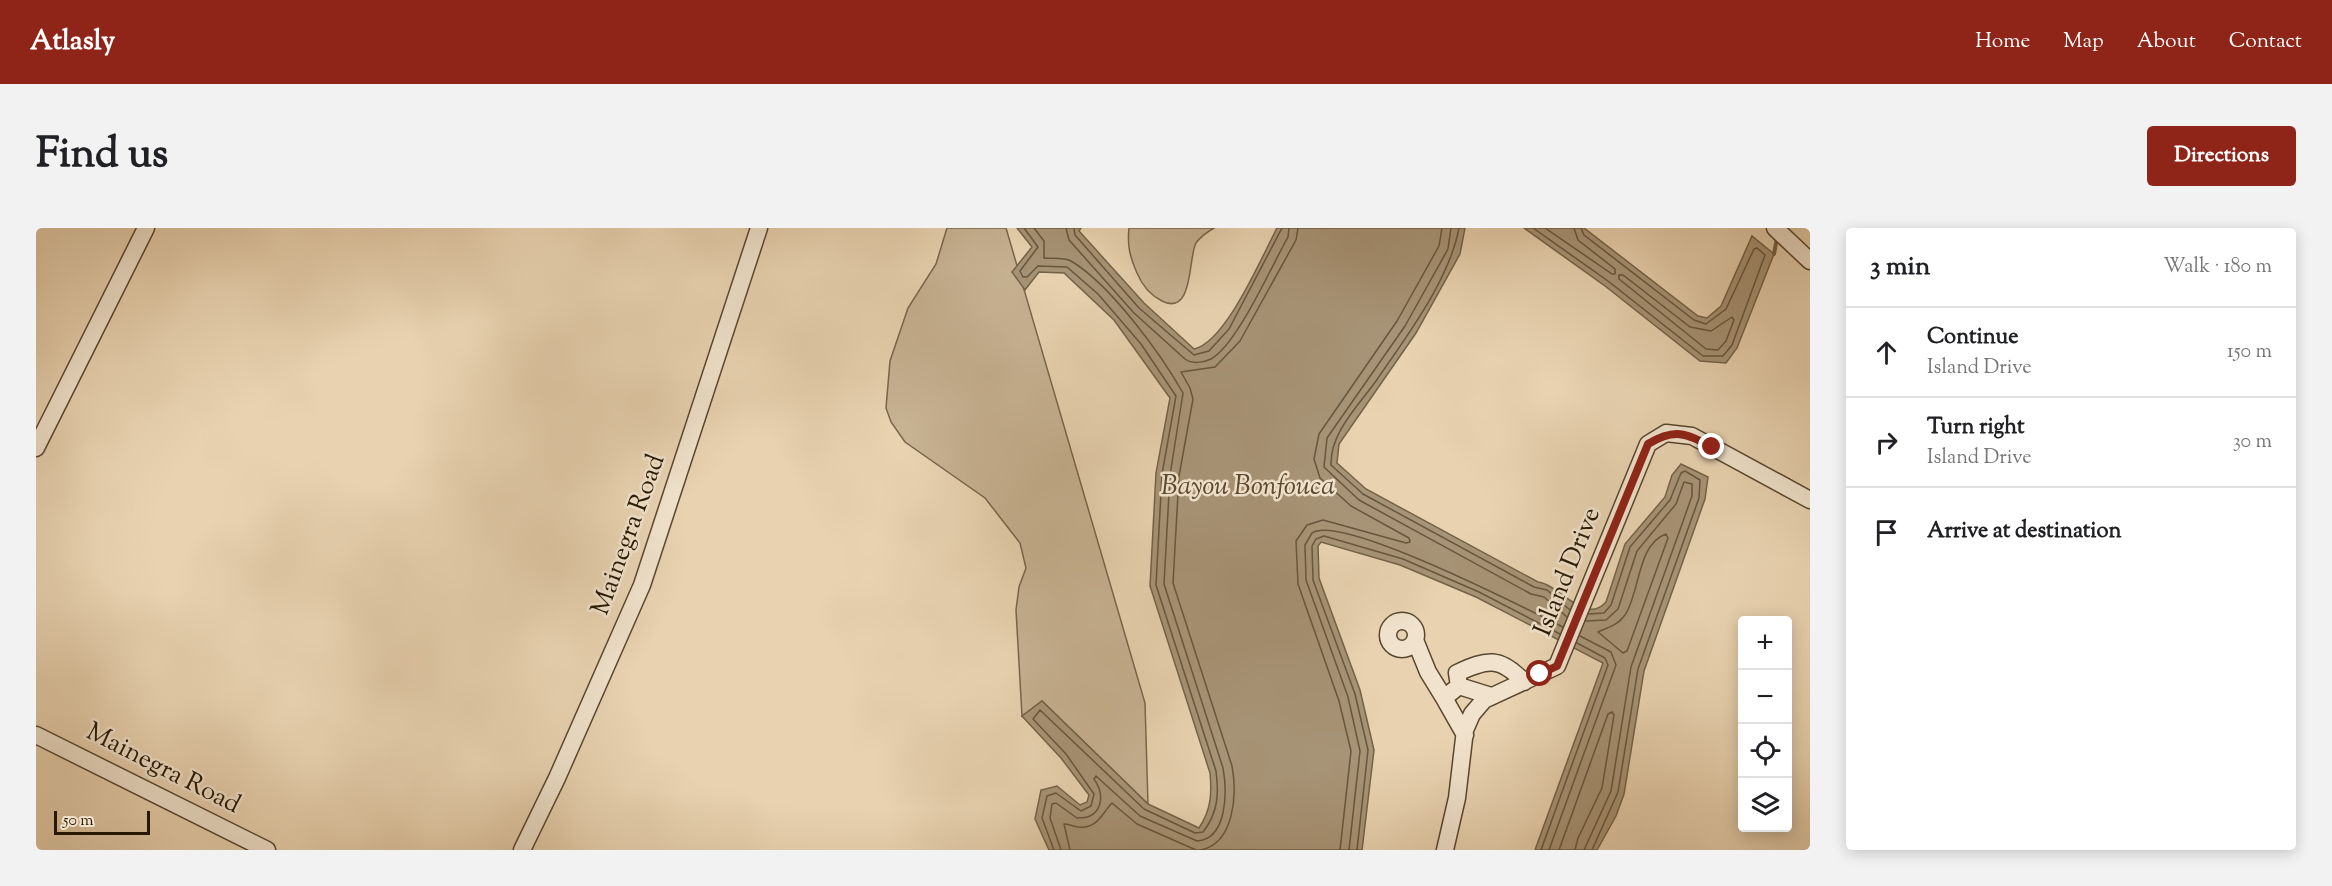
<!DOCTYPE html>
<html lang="en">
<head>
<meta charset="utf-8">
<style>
  :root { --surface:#fff; --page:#f2f2f2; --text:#202124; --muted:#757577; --line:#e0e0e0; --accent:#8f2418 }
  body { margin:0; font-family:"Sorts Mill Goudy",serif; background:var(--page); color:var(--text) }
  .controls { position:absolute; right:18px; bottom:18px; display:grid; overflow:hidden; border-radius:6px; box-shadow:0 3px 15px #0003 }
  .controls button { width:54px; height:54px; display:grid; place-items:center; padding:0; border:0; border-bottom:2px solid var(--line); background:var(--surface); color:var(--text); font:30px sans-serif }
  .scale { position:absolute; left:18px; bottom:15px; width:96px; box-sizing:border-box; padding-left:6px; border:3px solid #281802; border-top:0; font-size:16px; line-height:21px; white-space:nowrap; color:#281802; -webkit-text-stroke:4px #f0e2cc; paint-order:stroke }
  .stop { position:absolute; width:18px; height:18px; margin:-14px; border:4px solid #8f2418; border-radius:50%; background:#fff }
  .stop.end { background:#8f2418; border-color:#fff; box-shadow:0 2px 6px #0008 }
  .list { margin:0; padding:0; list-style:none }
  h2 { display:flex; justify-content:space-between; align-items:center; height:78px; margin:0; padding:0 24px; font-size:26px }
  h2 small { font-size:20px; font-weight:400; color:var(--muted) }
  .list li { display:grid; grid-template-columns:39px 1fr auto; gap:18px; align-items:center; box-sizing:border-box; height:90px; padding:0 24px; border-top:2px solid var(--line) }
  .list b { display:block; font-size:22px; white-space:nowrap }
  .list p { margin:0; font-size:20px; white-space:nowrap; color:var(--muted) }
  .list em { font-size:20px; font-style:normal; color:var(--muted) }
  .icon { flex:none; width:33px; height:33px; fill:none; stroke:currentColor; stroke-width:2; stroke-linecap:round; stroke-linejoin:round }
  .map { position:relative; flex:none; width:1774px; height:622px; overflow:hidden; border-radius:6px }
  header { display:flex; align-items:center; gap:36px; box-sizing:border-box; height:84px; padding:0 30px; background:var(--accent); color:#fff }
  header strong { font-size:28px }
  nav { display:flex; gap:33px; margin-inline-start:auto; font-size:21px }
  .intro { display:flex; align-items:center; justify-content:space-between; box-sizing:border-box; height:144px; padding:0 36px }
  h1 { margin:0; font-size:42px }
  .button { padding:15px 27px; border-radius:6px; background:var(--accent); color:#fff; font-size:21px; font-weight:700 }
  main { display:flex; gap:36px; padding:0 36px }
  aside { flex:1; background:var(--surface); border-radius:6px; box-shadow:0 3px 15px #0003 }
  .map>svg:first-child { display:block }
  .green { fill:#c7b292; stroke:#78654a; stroke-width:1.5 }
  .water { fill:#a79375; stroke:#746247; stroke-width:1.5 }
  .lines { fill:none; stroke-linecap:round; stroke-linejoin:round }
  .shore { stroke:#68563c; stroke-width:1.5 }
  .stream { stroke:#746247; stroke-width:4 }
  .minor-casing { stroke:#58462e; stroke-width:19 }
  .minor { stroke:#f0e2cc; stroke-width:16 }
  .route { stroke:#8f2418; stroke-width:8 }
  .labels { text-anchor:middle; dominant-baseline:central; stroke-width:5; stroke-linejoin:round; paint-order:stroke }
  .street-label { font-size:26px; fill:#281802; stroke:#f0e2cc }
  .water-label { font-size:27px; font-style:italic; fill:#5b4930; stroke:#f0e2cc }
</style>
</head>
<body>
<header>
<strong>Atlasly</strong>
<nav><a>Home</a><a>Map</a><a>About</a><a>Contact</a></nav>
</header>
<div class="intro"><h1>Find us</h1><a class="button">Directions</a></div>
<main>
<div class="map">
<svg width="1774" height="622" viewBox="0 0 1774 622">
  <rect width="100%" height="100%" fill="#e8d2b0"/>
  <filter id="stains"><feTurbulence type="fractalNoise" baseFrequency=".00333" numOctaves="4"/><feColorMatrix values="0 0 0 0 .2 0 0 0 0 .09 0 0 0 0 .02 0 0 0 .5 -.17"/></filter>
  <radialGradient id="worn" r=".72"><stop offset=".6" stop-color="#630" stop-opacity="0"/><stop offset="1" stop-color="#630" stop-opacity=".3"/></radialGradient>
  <path class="green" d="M911,0H970L1109,475L1112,576L1006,473L986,488L980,382L983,359L990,340L984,315L949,270L869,214L855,194L850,180L854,133L872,80L900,36Z
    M1093,0H1178C1171,4 1165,8 1160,15C1152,29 1158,89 1126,73C1114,67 1106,57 1101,45C1094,29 1091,18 1093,0Z"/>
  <path class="water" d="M981,0H1045L1043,3L1108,75L1158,121C1190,114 1225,30 1241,0H1429L1424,26L1380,105L1303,216L1301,235L1330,261L1502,354C1523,356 1549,398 1570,374L1589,316L1629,269L1636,247L1645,236L1672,249L1669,271L1608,443L1588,566L1580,588L1561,622H1499L1567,435L1440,369L1364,337L1285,314L1282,318L1283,350L1324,462L1338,522L1326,622H1013L999,591L1005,562L1021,558L1044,577L1051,574L1053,567L1025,530L986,488L1006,473L1112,576L1163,600C1175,582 1176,566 1174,545L1114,358L1120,245L1134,170L1078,92L1028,45L1003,44L989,62L976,44L996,19Z
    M1488,0H1548L1662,88L1671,90L1685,78L1716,8L1738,26L1701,120L1690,135L1664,133L1569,58Z"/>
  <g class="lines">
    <path class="shore" d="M988,0L1002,19L984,43L987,49H991L1002,38L1031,39L1062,66L1105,116L1140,168L1126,246L1120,357L1180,543C1183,566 1182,585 1167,604L1159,605L1108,581L1004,482L997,491L1030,526L1058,566L1055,578L1045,583L1020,565L1011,568L1006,590L1018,622
      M998,0L1008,13V30C1016,31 1028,29 1035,33C1074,56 1125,126 1147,165L1134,247L1128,356L1187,540C1191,562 1192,611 1161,613L1104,588L1060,548L1058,551C1070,568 1066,591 1041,590L1020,575L1016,576L1014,590L1025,622
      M1030,0L1033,12L1098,85L1149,131C1156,136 1167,135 1175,131C1201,117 1236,37 1252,9L1253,0
      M1038,0L1039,7L1103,80L1158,127L1173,123L1193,101L1246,0
      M1415,0L1412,21L1369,98L1291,210L1288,239L1323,272L1495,366L1508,369L1531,389
      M1423,0C1413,53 1370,109 1340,153C1322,178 1294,205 1295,237L1327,266L1498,359L1511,362L1534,382
      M1497,0L1572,53L1667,128H1687L1696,117L1729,27L1721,20L1718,21L1690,81L1670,96L1658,92L1548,7L1545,0
      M1509,0L1576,46H1579V41L1542,12L1538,0
      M1583,47H1587L1654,99L1675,103L1696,89L1698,92L1690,113L1682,122L1670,121L1583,51Z
      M1630,306L1632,310L1591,423L1587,425L1562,404C1572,399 1581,398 1589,387C1604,365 1601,316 1630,306Z
      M1553,386L1568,385L1575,377L1594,319L1634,272L1645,245L1649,243L1664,252L1663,270L1602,441L1582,564L1556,622
      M1034,622L1028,596C1033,596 1036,598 1042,599C1062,601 1066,585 1076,575L1101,596L1160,622
      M1164,622C1199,616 1201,565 1196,538L1137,355L1143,248L1157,171L1154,160L1145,144L1179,139L1204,113L1260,12L1262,0
      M1304,622L1315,523L1303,473L1262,356L1260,313L1271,297L1287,292L1370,315L1374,314L1373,310L1315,278L1284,250L1278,231L1283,206L1361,93L1403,18L1406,0
      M1313,622L1324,523L1312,469L1270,352L1269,317L1276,305C1304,285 1491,381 1527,399
      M1321,622L1332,522L1319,466L1277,352L1276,318L1280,311L1288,308L1367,331L1443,364L1524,406
      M1505,622L1572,437L1569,430L1541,415
      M1513,622L1580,437L1575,424L1544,408
      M1523,622L1572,486L1576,484L1578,487L1566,560L1542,610L1539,622
      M1548,622L1575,563L1595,439L1656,268V256L1648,254L1640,276L1601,323L1582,381L1570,392L1550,393"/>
    <path class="stream" d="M1738,26L1741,10"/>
    <g class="minor-casing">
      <path id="minor" d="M1739,0L1774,33
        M0,220L110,0
        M1352 407a14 14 0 1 1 28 0a14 14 0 1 1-28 0Z
        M1379,412L1392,444L1408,470
        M1423,458L1421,445C1451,431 1464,428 1488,454
        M0,507L231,622
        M1429,507L1408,470L1423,458L1455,468
        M486,622L521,550L606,357L723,0
        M1409,622L1421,570L1429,502L1436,486L1448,472L1521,438L1612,216L1630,205L1656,208L1774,272"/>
    </g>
    <use href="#minor" class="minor"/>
  </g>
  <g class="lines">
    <path class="route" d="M1504,446L1521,438L1612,216C1639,200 1649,205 1676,219"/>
  </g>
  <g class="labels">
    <g class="street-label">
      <text transform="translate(593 307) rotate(-70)">Mainegra Road</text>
      <text transform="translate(1532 344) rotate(-68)">Island Drive</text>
      <text transform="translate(127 541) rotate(27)">Mainegra Road</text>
    </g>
    <g class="water-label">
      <text x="1212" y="259">Bayou Bonfouca</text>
    </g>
  </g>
  <rect width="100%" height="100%" filter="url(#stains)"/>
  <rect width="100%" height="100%" fill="url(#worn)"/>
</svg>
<div class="controls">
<button>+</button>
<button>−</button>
<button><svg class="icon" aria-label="locate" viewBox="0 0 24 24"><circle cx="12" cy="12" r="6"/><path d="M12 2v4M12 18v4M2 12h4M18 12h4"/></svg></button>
<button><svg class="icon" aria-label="layers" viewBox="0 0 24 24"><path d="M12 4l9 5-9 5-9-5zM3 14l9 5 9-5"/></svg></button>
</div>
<div class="scale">50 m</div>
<div class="stop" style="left:1504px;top:446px"></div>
<div class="stop end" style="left:1676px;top:219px"></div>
</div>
<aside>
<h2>3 min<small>Walk · 180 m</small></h2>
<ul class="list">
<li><svg class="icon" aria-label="ahead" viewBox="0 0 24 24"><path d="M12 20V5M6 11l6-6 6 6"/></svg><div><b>Continue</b><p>Island Drive</p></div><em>150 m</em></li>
<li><svg class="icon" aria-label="right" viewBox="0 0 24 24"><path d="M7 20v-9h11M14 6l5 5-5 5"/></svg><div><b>Turn right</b><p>Island Drive</p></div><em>30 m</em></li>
<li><svg class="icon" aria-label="arrive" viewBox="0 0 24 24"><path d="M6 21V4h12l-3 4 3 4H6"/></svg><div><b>Arrive at destination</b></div></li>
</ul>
</aside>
</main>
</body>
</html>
